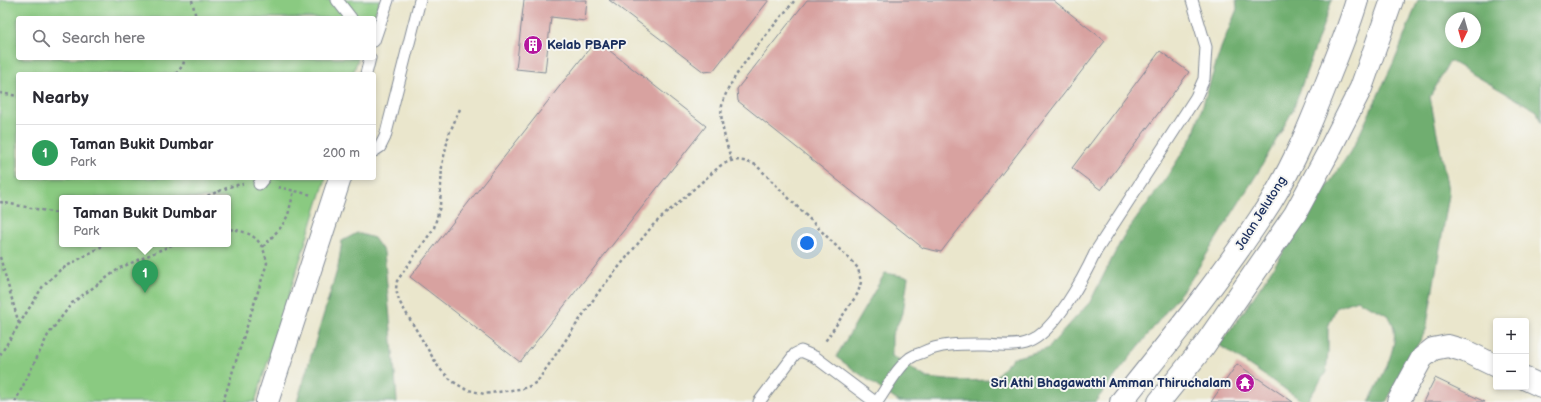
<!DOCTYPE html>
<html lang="en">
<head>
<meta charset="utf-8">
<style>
  :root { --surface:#fff; --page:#f7f7f7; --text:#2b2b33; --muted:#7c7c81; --line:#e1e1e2; --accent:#ea580c }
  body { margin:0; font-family:"Balsamiq Sans",sans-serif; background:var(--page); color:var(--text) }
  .controls { position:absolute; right:12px; bottom:12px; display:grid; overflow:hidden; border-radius:4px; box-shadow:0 2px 6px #0003 }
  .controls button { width:36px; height:36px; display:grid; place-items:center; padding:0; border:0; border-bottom:1px solid var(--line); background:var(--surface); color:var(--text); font:20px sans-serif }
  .compass { position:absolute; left:1445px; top:12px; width:36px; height:36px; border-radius:50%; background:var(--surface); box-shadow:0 2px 6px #0003; rotate:185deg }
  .you { position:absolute; left:807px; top:243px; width:14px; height:14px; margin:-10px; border:3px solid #fff; border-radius:50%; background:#1a73e8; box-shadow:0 0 0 6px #1a73e833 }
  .badge { display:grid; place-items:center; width:26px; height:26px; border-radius:50%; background:var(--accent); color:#fff; font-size:13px; font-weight:700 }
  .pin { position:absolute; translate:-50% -33px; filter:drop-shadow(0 1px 2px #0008) }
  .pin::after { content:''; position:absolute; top:21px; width:14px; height:12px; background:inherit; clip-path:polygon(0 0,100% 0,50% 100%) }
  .popup { position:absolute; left:59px; top:195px; width:172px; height:52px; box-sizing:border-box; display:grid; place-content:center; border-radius:4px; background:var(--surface); filter:drop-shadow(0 1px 3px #0005); font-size:13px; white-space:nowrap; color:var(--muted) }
  .popup b { font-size:15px; color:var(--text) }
  .popup::after { content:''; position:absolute; left:50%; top:100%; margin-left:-8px; border:8px solid transparent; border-top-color:var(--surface) }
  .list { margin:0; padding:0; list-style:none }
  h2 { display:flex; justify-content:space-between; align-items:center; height:52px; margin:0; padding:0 16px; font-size:17px }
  h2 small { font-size:13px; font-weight:400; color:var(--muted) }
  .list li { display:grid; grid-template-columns:26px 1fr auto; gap:12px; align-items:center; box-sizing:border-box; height:56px; padding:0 16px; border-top:1px solid var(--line) }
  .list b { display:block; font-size:15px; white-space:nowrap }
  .list p { margin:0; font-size:13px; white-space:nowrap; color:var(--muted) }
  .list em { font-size:13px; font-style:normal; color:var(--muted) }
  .icon { flex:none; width:22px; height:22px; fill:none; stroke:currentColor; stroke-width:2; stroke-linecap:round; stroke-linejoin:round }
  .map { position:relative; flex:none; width:1541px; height:402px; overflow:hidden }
  .search { position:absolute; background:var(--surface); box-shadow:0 2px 6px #0003; left:16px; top:16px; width:360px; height:44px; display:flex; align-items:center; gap:10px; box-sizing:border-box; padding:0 14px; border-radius:4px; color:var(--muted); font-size:15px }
  .panel { position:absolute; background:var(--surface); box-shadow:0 2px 6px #0003; left:16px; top:72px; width:360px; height:108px; border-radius:4px }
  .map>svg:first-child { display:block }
  .green { fill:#8aca81; stroke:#527c70; fill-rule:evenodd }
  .forest { fill:#6fae6f; stroke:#456e66; fill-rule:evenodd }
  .building { fill:#d8a2a0 }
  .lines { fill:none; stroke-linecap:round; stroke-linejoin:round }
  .lane-casing { stroke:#828a95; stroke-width:13 }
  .street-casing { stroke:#828a95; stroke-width:24 }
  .primary-casing { stroke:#828a95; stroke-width:24 }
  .path { stroke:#828a95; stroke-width:2.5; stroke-dasharray:3 3; stroke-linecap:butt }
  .lane { stroke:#fff; stroke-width:11 }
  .street { stroke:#fff; stroke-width:22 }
  .primary { stroke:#fff; stroke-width:22 }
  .labels { text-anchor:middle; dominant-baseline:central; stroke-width:4; stroke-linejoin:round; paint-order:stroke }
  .poi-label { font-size:13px; font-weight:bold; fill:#1b2f5e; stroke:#f6f6f2; text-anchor:start }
  .street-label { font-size:13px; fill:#1b2f5e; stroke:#f6f6f2 }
</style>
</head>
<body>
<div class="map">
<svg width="1541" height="402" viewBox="0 0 1541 402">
  <rect width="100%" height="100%" fill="#f6f6f2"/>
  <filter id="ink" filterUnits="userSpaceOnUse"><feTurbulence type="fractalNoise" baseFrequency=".025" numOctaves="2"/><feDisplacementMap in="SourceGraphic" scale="8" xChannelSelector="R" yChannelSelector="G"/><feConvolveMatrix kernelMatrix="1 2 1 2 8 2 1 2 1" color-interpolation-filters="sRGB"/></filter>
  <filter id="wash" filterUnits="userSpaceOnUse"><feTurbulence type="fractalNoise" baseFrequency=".012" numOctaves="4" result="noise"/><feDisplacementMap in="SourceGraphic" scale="16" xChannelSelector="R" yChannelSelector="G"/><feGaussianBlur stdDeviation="0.9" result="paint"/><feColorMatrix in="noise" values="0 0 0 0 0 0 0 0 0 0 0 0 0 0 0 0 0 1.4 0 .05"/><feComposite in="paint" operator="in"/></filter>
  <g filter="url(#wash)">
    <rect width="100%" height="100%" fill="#eae6cc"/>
    <path class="green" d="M0,0H380L373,18H18V58H358L353,74H18V178H326L255,402H0ZM62,198H228V244H62Z"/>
    <path class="forest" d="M1236,0H1332L1293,110L1260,169L1190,281L1095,402H899L836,357L885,273L908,277L903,313L892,335V356L927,378L958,381L992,380L1013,358L1047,349L1090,302L1123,237L1166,178L1193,136L1221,48L1237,9Z
      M1418,0H1541V124L1537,111L1450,61L1430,97L1449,195L1426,330L1386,402H1369C1379,381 1407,337 1388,316C1384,312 1364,304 1357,300L1336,308L1328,327V353L1326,372L1307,402H1304L1219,345L1245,310L1354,146L1397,55ZM1451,18H1475V42H1451Z
      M357,233L374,238L384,252L396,386L397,402H297L338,267L342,241Z"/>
    <g id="blocks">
      <path class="building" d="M524,0H587L585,21L551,17L545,72L516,69Z
        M609,0H769L713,71L704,72Z
        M807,0H1053L1105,41L941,252L923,248L738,101L737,89Z
        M596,40L706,126L520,362L410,277Z
        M1160,51L1189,72L1101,190L1072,168Z
        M1237,364L1293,402H1211Z
        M1435,378L1485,402H1423Z"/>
    </g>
  </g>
  <g filter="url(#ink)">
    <use href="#blocks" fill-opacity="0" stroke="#828a95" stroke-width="1"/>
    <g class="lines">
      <g class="lane-casing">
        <path id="lane" d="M337,0L351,18
          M374,41L388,0
          M366,74L370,58
          M374,151L380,147L385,137L420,0
          M259,184L264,178
          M759,402L795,354L801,351L815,357L875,402
          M877,402C887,388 896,369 910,358C913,356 917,354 921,353C942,343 963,344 986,344C999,345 1016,347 1028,342C1055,332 1084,277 1096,251L1196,97L1204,79L1206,47L1192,0"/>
      </g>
      <g class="street-casing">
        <path id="street" d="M1526,379L1541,386
          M267,402L340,178
          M1398,402L1422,358L1433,349L1448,346L1465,351L1496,366"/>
      </g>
      <g class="primary-casing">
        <path id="primary" d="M1121,402C1173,337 1225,273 1270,203C1295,163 1313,118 1330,74C1340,49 1350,25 1357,0
          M1159,402L1204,346L1295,214L1329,151L1361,88L1392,0"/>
      </g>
      <path class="path" d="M192,0L196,18
        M176,74L183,65L185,58
        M0,93L18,96
        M460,109L449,134L442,165L440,206L434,228L397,281L396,289L399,301L439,368L452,381L465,389L484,394L526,388L537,382L600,290L654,224L720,166C734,158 740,159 756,165L858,268L861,282L858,293L824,343
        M731,160C727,143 719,123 722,106C727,77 776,24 795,0
        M278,187L312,195
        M202,198L232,186L243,184
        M0,202L62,214
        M263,247L282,226L288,215L294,191
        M0,257L19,324
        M0,355L43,286L60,270L106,244
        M15,402L48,335L72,303L120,268L174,244
        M223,402L267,263C263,239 251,231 228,229"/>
      <use href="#lane" class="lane"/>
      <use href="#street" class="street"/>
      <use href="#primary" class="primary"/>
    </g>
  </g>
  <defs>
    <g id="building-disc" transform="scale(1)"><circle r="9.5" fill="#b5179e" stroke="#f6f6f2"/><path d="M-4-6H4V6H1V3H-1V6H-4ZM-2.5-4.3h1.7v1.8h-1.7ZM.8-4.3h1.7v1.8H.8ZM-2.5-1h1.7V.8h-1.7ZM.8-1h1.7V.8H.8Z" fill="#fff"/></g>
    <g id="temple-disc" transform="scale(1)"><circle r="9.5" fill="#b5179e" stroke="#f6f6f2"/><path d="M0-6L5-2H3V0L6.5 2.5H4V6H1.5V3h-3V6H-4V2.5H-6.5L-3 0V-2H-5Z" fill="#fff"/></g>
  </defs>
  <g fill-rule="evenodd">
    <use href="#building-disc" x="533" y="45"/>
    <use href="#temple-disc" x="1245" y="383"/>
  </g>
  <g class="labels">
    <g class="poi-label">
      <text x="547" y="45">Kelab PBAPP</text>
      <text x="1231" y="383" text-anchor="end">Sri Athi Bhagawathi Amman Thiruchalam</text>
    </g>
    <g class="street-label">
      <text transform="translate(1261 213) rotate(-58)">Jalan Jelutong</text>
    </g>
  </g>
</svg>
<div class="controls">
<button>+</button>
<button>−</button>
</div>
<svg class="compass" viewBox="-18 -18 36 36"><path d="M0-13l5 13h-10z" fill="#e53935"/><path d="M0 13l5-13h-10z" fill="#7c7c81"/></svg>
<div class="you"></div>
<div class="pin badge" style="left:145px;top:293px;background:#2e9e5b">1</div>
<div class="popup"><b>Taman Bukit Dumbar</b>Park</div>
<div class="search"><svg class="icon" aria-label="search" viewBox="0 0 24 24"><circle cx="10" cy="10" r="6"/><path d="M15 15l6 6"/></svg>Search here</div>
<section class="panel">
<h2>Nearby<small></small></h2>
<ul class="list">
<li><span class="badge" style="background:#2e9e5b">1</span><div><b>Taman Bukit Dumbar</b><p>Park</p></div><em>200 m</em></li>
</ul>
</section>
</div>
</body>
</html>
